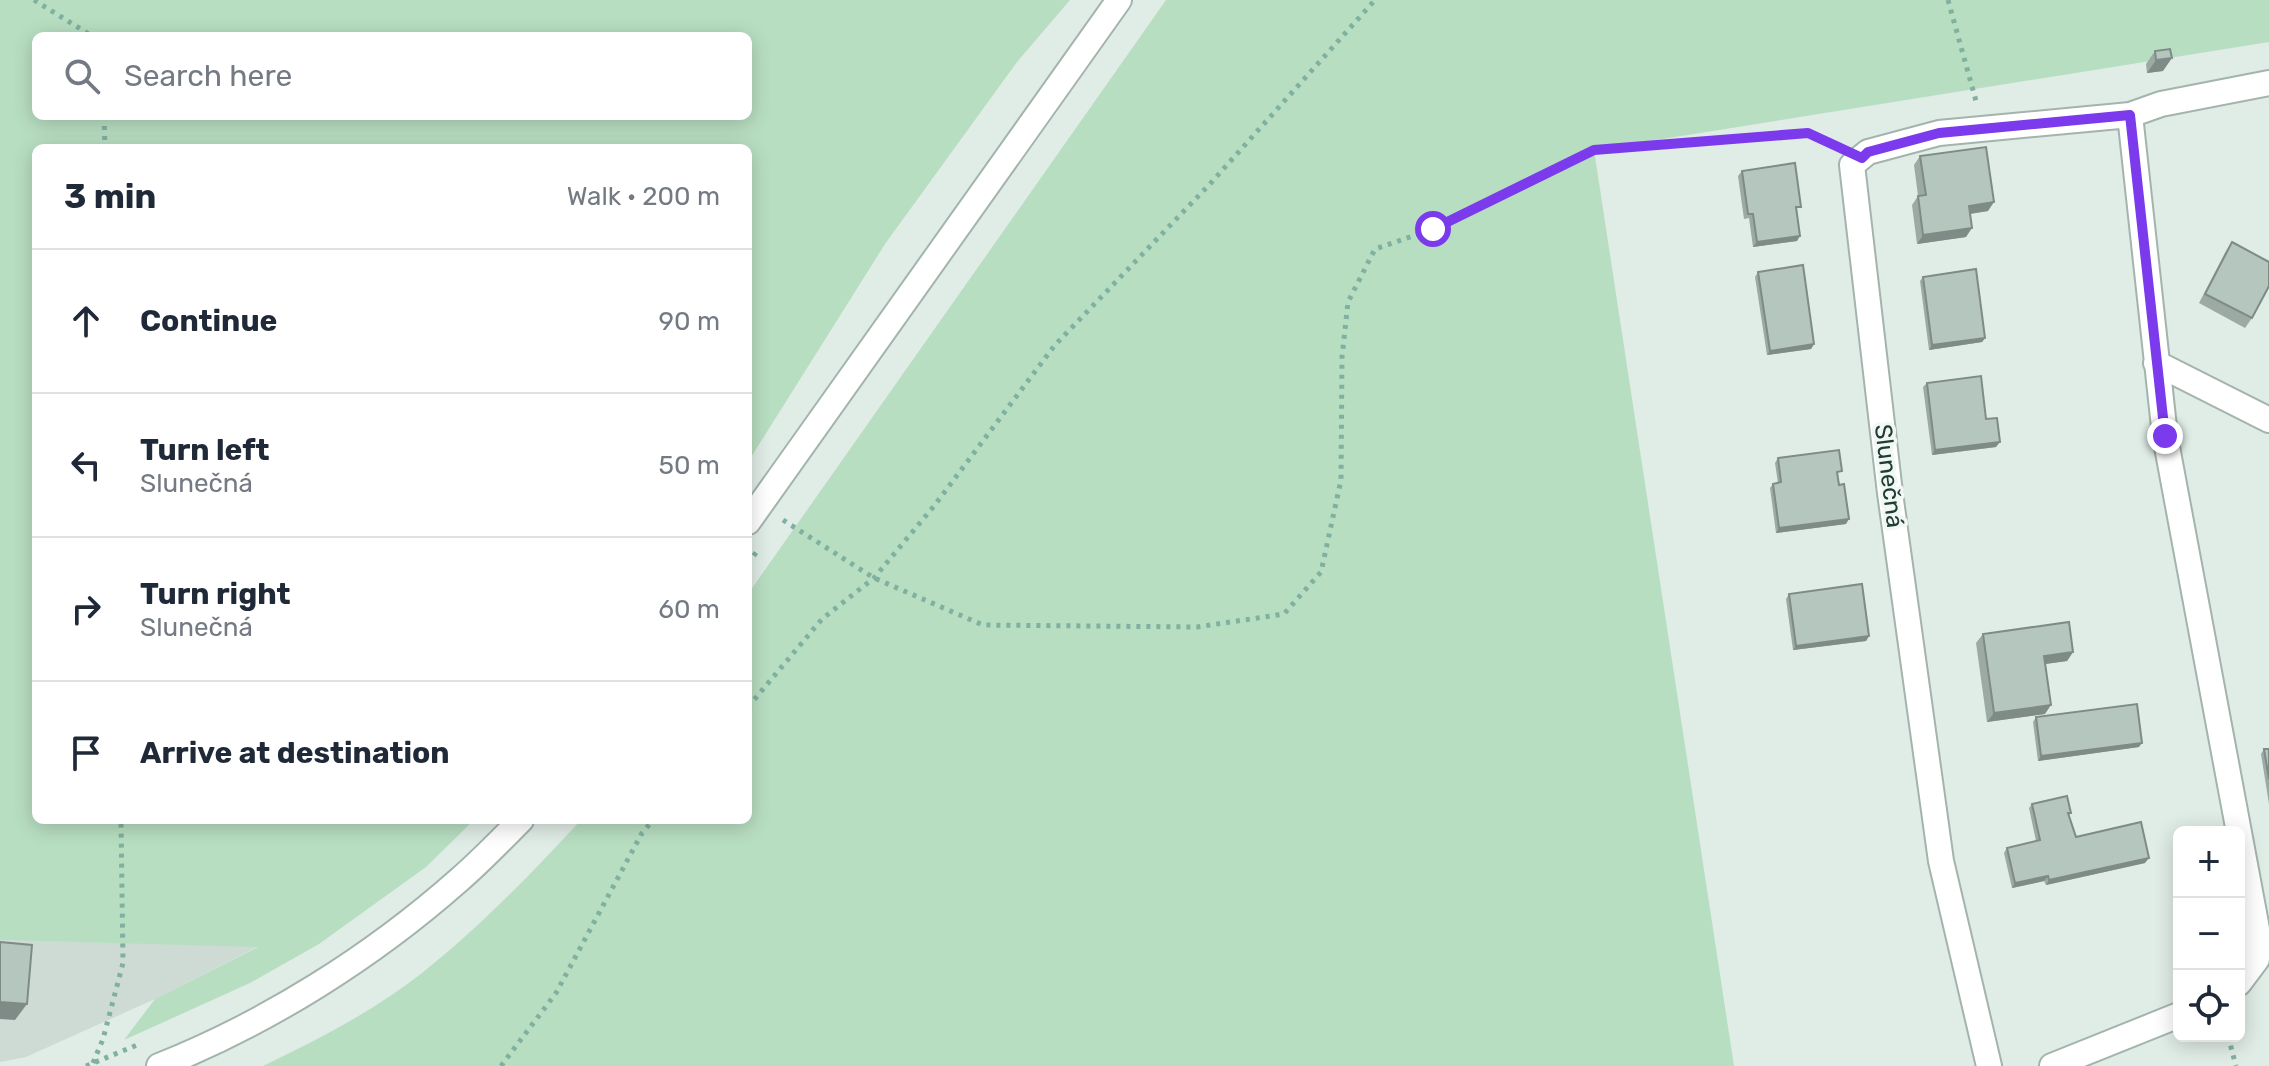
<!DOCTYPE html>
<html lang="en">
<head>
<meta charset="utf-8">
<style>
  :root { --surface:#fff; --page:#f2f2f3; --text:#1f2937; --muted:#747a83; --line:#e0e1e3 }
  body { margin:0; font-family:Rubik,sans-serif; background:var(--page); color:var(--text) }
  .controls { position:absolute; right:24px; bottom:24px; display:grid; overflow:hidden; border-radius:12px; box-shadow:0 4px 20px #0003 }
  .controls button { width:72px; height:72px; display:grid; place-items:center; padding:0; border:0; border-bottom:2px solid var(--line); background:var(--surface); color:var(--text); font:40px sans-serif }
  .stop { position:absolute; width:24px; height:24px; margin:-18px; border:6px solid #7c3aed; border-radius:50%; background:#fff }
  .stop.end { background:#7c3aed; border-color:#fff; box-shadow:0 2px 8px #0008 }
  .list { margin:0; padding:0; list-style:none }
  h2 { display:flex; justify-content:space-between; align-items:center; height:104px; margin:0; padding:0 32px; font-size:34px }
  h2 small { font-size:26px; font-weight:400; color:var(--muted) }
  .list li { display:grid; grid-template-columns:52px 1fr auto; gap:24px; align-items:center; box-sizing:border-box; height:144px; padding:0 32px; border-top:2px solid var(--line) }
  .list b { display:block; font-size:30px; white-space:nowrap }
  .list p { margin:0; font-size:26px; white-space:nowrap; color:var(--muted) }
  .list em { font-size:26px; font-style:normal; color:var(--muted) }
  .icon { flex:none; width:44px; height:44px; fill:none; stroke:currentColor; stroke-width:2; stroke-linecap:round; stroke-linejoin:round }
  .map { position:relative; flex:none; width:2269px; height:1066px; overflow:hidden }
  .search { position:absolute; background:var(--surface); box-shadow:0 4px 20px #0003; left:32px; top:32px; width:720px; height:88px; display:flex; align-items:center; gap:20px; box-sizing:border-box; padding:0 28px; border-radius:12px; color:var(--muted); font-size:30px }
  .panel { position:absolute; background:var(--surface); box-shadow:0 4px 20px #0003; left:32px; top:144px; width:720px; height:680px; border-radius:12px }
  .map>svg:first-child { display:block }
  .built { fill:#cedbd5 }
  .green { fill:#b8dec1; fill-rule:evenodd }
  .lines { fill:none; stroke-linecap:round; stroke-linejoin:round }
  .minor-casing { stroke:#a3b4ad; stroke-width:28 }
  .path { stroke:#7fb0a0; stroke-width:5; stroke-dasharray:4 6; stroke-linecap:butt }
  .minor { stroke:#fff; stroke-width:24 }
  .wall { fill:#9caaa4 }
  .shaded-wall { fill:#7f8b86 }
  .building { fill:#b5c6bf; stroke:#7f8b86; stroke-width:2 }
  .route { stroke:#7c3aed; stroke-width:10 }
  .labels { text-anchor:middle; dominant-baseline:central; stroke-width:7; stroke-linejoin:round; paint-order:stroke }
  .street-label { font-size:24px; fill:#203c34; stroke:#f1f8f4 }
</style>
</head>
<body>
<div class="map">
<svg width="2269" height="1066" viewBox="0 0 2269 1066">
  <rect width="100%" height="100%" fill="#e0ece6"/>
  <path class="built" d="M0,940L259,946L155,999L26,1057L0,1062Z"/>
  <path class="green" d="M0,0H1070L1017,62L885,244L748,462V148H36V820H474L426,867L319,944L250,983L124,1040L155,999L258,947L0,940ZM36,36H748V116H36Z
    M1166,0H2269V42L1594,150L1734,1066H263C317,1040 374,1011 422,973C480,927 531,874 581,820H748V594Z"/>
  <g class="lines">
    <g class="minor-casing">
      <path id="minor" d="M2156,363L2269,420
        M748,522L1119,0
        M2239,983L2257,959V929L2165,436L2130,115L2161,104L2269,83
        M159,1066C267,1023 372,957 459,880C481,861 501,840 521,820
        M1989,1066L1941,861L1890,493L1852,165L1868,152L1939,133L2130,115
        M2052,1066L2179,1015"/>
    </g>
    <path class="path" d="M34,0L92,36
      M1948,0L1976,101
      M104,116L105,148
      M783,520L874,578L983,625L1197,627L1284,614L1321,572L1341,480L1342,357L1348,302L1375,249L1433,229L1594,150L1808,133L1832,144
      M748,564L757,551
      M748,707L822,619L874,578L934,506L1055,345L1209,185L1375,0
      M2228,1036L2236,1066
      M93,1063L103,1039L123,963L121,820
      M86,1066L137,1045
      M501,1066L556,993L642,833L653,820"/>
    <use href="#minor" class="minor"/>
  </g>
  <path class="wall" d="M2155,51L2163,71L2147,73L2146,64Z
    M1920,156L1988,211L1970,214L1966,237L1917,244L1912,205L1918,196L1914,165Z
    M1742,171L1798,212H1797V241L1753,247L1749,218L1744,219L1738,176Z
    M2232,242L2252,318L2245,328L2199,303L2226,251Z
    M1758,272L1814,344L1811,349L1767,355L1755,277Z
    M1923,277L1985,338L1982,342L1929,350L1920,281Z
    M1927,383L1986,419L1996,447L1932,455L1923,387Z
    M1778,458L1839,475L1837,476L1846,524L1776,533L1770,488L1773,484L1778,483L1775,463Z
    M1789,594L1869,636L1866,641L1793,650L1786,599Z
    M1983,634L2073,652L2067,661L2045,664V714L1987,722L1976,643Z
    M2036,717L2139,747L2038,761L2033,722Z
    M2264,749H2269V804L2261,754Z
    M2032,804L2071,813L2069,815L2076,837L2145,863L2046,885L2044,881L2012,888L2004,853L2007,848L2036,841L2029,808Z"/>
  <path class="shaded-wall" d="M2172,58L2163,71L2147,73L2156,60Z
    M1994,202L1988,211L1962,215L1969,206Z
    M1972,228L1966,237L1917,244L1923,235Z
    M1800,236L1797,241L1753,247L1757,242Z
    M1985,338L1982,342L1929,350L1932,345Z
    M1814,344L1811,349L1767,355L1770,351Z
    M2000,442L1996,447L1932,455L1935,450Z
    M1849,519L1846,524L1776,533L1779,528Z
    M1869,636L1866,641L1793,650L1796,646Z
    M2073,652L2067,661L2038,665L2044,656Z
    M2051,705L2045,714L1987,722L1994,713Z
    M2142,743L2139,747L2038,761L2041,756Z
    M2149,858L2145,863L2046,885L2049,880Z
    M2048,876L2044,881L2012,888L2015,883Z
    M0,1002L27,1004L15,1020L0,1019Z"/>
  <path class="building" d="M2170,49L2172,58L2156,60L2155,51Z
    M1986,147L1994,202L1969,206L1972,228L1923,235L1918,196L1926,195L1920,156Z
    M1795,163L1801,207H1796L1800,236L1757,242L1753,214H1748L1742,171Z
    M2232,242L2269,262V286L2252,318L2205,294Z
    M1803,265L1814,344L1770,351L1758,272Z
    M1976,269L1985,338L1932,345L1923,277Z
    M1981,376L1986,419L1997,418L2000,442L1935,450L1927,383Z
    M1839,450L1842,471L1837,472L1839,485L1844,484L1849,519L1779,528L1773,484L1781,482L1778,458Z
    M1862,584L1869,636L1796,646L1789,594Z
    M2069,622L2073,652L2044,656L2051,705L1994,713L1983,634Z
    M2137,704L2142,743L2041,756L2036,717Z
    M2264,749H2269V779Z
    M2067,796L2071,813H2068L2076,837L2141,822L2149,858L2049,880L2048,876L2015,883L2007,848L2040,840L2032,804Z
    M0,942L32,945L27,1004L0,1002Z"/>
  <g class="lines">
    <path class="route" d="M1433,229L1594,150L1808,133L1862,158L1868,152L1939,133L2130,115L2165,436"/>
  </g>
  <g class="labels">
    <g class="street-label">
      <text transform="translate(1889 476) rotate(83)">Slunečná</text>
    </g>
  </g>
</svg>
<div class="controls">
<button>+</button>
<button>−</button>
<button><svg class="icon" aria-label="locate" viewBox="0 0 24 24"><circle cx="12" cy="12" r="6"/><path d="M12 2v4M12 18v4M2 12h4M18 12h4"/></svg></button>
</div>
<div class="stop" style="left:1433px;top:229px"></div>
<div class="stop end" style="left:2165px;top:436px"></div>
<div class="search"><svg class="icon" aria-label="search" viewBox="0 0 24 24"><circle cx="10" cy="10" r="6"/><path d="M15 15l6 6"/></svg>Search here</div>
<section class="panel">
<h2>3 min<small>Walk · 200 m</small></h2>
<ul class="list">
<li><svg class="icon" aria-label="ahead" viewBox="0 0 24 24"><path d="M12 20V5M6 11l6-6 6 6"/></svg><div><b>Continue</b></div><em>90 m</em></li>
<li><svg class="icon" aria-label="left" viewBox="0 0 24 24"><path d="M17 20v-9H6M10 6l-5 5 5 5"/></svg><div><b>Turn left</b><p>Slunečná</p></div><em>50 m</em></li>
<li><svg class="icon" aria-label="right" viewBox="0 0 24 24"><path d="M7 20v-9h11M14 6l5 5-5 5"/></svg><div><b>Turn right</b><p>Slunečná</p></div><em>60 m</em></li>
<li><svg class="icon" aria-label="arrive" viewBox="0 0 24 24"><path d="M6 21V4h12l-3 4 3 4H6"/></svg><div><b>Arrive at destination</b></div></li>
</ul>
</section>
</div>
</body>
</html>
